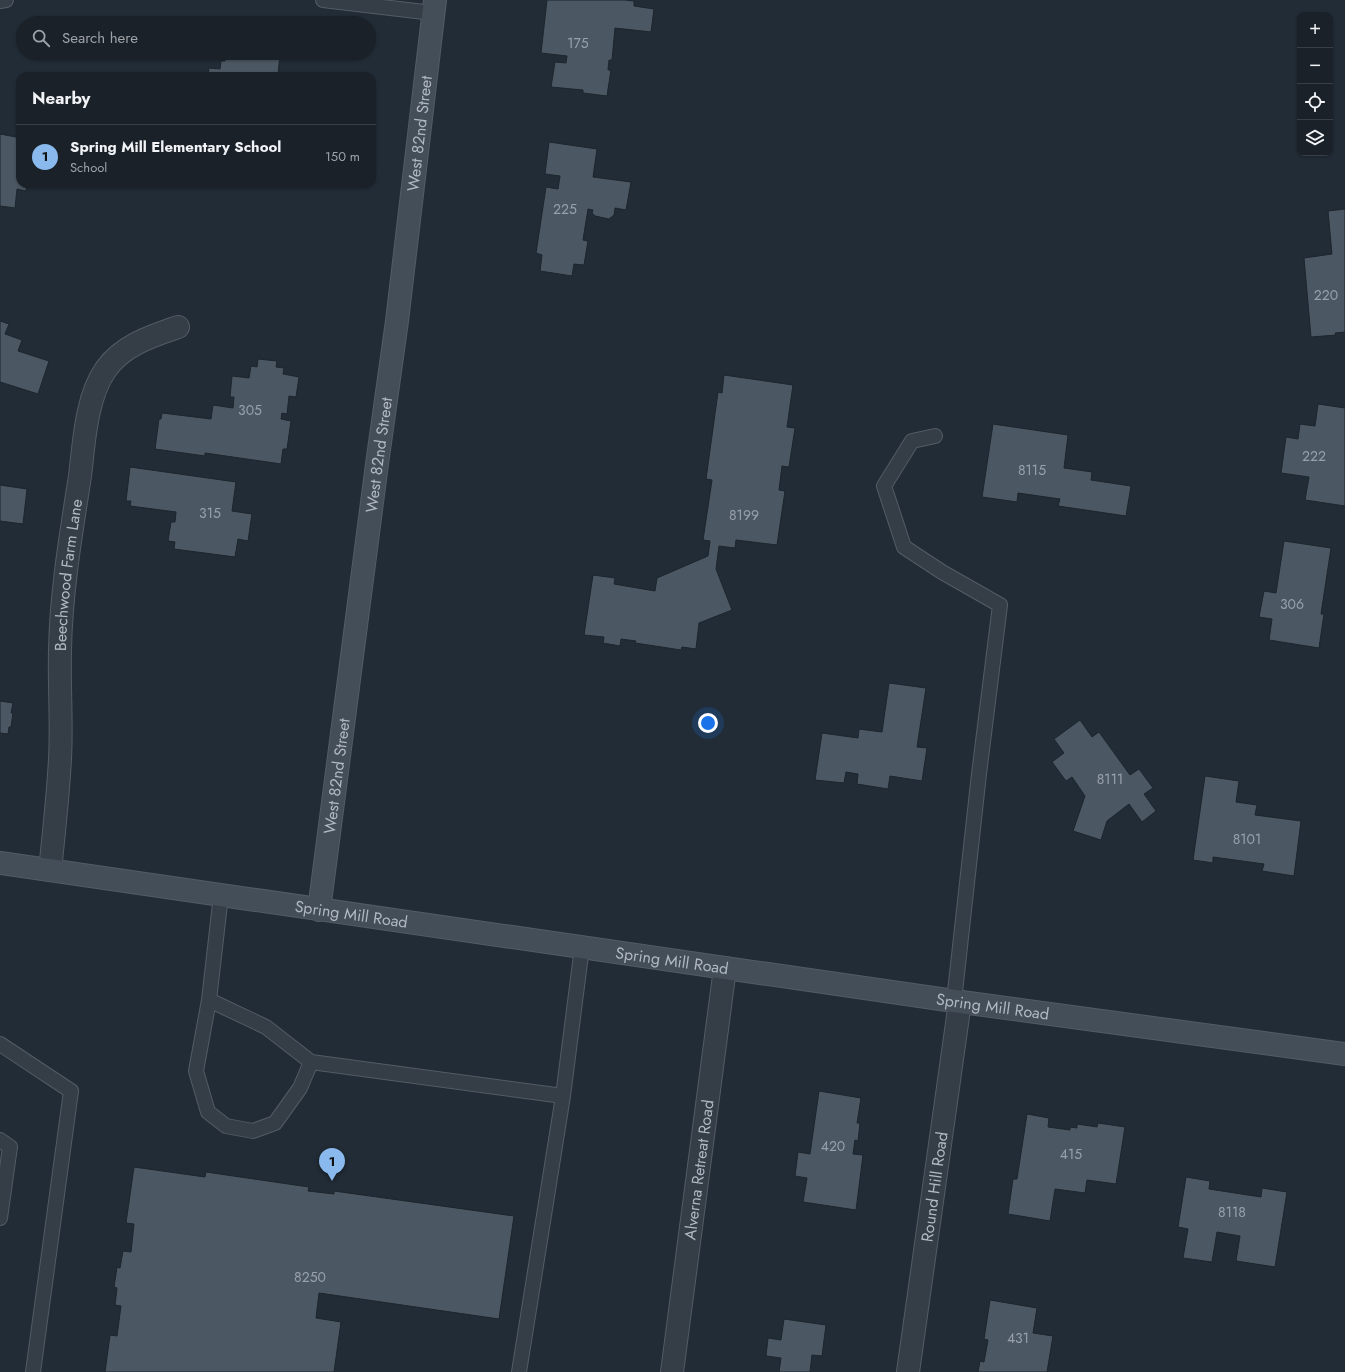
<!DOCTYPE html>
<html lang="en">
<head>
<meta charset="utf-8">
<style>
  :root { --surface:#1a2128; --page:#232930; --text:#f1f3f6; --muted:#9fa3a8; --line:#383e45; --accent:#8ab9ee }
  body { margin:0; font-family:Jost,sans-serif; background:var(--page); color:var(--text) }
  .controls { position:absolute; right:12px; top:12px; display:grid; overflow:hidden; border-radius:8px; box-shadow:0 1px 3px #0004 }
  .controls button { width:36px; height:36px; display:grid; place-items:center; padding:0; border:0; border-bottom:1px solid var(--line); background:var(--surface); color:var(--text); font:20px sans-serif }
  .you { position:absolute; left:708px; top:723px; width:14px; height:14px; margin:-10px; border:3px solid #fff; border-radius:50%; background:#1a73e8; box-shadow:0 0 0 6px #1a73e833 }
  .badge { display:grid; place-items:center; width:26px; height:26px; border-radius:50%; background:var(--accent); color:#111; font-size:13px; font-weight:700 }
  .pin { position:absolute; translate:-50% -33px; filter:drop-shadow(0 1px 2px #0008) }
  .pin::after { content:''; position:absolute; top:21px; width:14px; height:12px; background:inherit; clip-path:polygon(0 0,100% 0,50% 100%) }
  .list { margin:0; padding:0; list-style:none }
  h2 { display:flex; justify-content:space-between; align-items:center; height:52px; margin:0; padding:0 16px; font-size:17px }
  h2 small { font-size:13px; font-weight:400; color:var(--muted) }
  .list li { display:grid; grid-template-columns:26px 1fr auto; gap:12px; align-items:center; box-sizing:border-box; height:64px; padding:0 16px; border-top:1px solid var(--line) }
  .list b { display:block; font-size:15px; white-space:nowrap }
  .list p { margin:0; font-size:13px; white-space:nowrap; color:var(--muted) }
  .list em { font-size:13px; font-style:normal; color:var(--muted) }
  .icon { flex:none; width:22px; height:22px; fill:none; stroke:currentColor; stroke-width:2; stroke-linecap:round; stroke-linejoin:round }
  .map { position:relative; flex:none; width:1345px; height:1372px; overflow:hidden }
  .search { position:absolute; background:var(--surface); box-shadow:0 1px 3px #0004; left:16px; top:16px; width:360px; height:44px; display:flex; align-items:center; gap:10px; box-sizing:border-box; padding:0 14px; border-radius:22px; color:var(--muted); font-size:15px }
  .panel { position:absolute; background:var(--surface); box-shadow:0 1px 3px #0004; left:16px; top:72px; width:360px; height:116px; border-radius:12px }
  .map>svg:first-child { display:block }
  .building { fill:#4b5762; stroke:#1d252d }
  .lines { fill:none; stroke-linecap:round; stroke-linejoin:round }
  .lane-casing { stroke:#535c64; stroke-width:16 }
  .street-casing { stroke:#535c64; stroke-width:24 }
  .secondary-casing { stroke:#535c64; stroke-width:24 }
  .lane { stroke:#353e47; stroke-width:14 }
  .street { stroke:#353e47; stroke-width:22 }
  .secondary { stroke:#444e59; stroke-width:22 }
  .labels { text-anchor:middle; dominant-baseline:central; stroke-width:4; stroke-linejoin:round; paint-order:stroke }
  .number-label { font-size:14px; fill:#97a0ab }
  .street-label { font-size:16px; fill:#b0b9c3; stroke:#1b232b }
</style>
</head>
<body>
<div class="map">
<svg width="1345" height="1372" viewBox="0 0 1345 1372">
  <rect width="100%" height="100%" fill="#222c36"/>
  <path class="building" d="M547,0H625L634,1V6L654,9L651,32L615,28L612,60H609L608,70H611L607,96L583,93V90L551,87L555,62L566,63L567,56L541,53Z
    M226,53H280L278,76H208L209,68L220,69L221,61H225Z
    M17,133H20V184H27L26,191L17,189L15,208L0,206V134L16,137Z
    M549,142L597,149L593,177L631,182L626,210L615,208L614,215L609,219L595,216L592,213L593,210L588,209L583,240L588,241L584,265L574,264L572,276L540,271L542,255L536,253L546,187L558,189L560,176L545,174Z
    M1345,209V332L1335,333L1336,335L1311,337L1304,258L1332,254L1328,211Z
    M0,321L9,324L5,334L22,340L18,351L49,361L38,394L0,382Z
    M258,359L277,361L276,367L284,368L283,374L299,377L296,397L289,396L287,414L282,413L281,419L291,421L287,449H283L281,464L205,453V456L155,449L159,419H161L162,413L211,419L213,405L233,408L234,397H230L232,376L249,378L251,366L257,367Z
    M724,375L793,385L787,427L795,428L789,467L782,466L779,490L785,491L777,545L736,540L735,548L719,546L716,569L732,610L699,623L696,649L682,647L681,650L635,643L636,641L621,639L620,646L603,643L604,637L584,635L593,575L615,578L614,584L655,591L657,578L708,556L710,541L703,540L712,480L706,479L718,392L722,393Z
    M1318,404L1345,408V506L1305,500L1309,477L1281,473L1286,437L1298,439L1300,424L1315,426Z
    M993,424L1068,435L1064,468L1092,472L1091,480L1131,486L1126,516L1058,506L1060,499L1018,493L1017,502L982,497Z
    M130,467L236,482L232,511L252,514L248,541L238,539L235,557L174,549L175,542L168,541L171,522H175L176,512L130,506L131,501H126Z
    M0,485L27,489L23,524L0,521Z
    M1284,541L1331,548L1321,614H1324L1319,648L1269,640L1272,619L1259,617L1264,591L1276,593Z
    M889,683L926,688L917,747L927,748L922,781L890,776L888,789L857,784L858,774L846,772L844,783L815,780L822,733L858,738L859,729L882,732Z
    M0,701L13,703L11,713H13L11,727H9L8,734L0,733Z
    M1080,720L1092,737L1099,732L1130,775L1139,769L1153,788L1144,794L1156,811L1142,822L1129,804L1107,821L1101,840L1073,831L1085,796L1072,777L1066,781L1052,762L1064,753L1054,739Z
    M1205,776L1239,781L1236,802L1257,805L1255,815L1301,821L1294,876L1262,871L1264,864L1213,857V863L1193,860Z
    M819,1091L861,1098L857,1123H860L858,1141L855,1140L853,1154L863,1155L856,1210L803,1202L807,1178L795,1176L798,1152L810,1154Z
    M1027,1114L1049,1118L1048,1127L1070,1130V1127L1077,1128V1124L1097,1127L1098,1123L1125,1127L1116,1184L1087,1180L1085,1193L1055,1189L1050,1221L1008,1214L1013,1179H1017Z
    M134,1167L205,1177L206,1172L309,1187L308,1191L334,1194V1191L514,1216L499,1319L319,1293L316,1318L341,1322L334,1372H105L110,1335L117,1336L121,1306L115,1305L117,1288L114,1287L117,1267L120,1268L123,1251L131,1252L134,1224L126,1223Z
    M1186,1177L1210,1181L1209,1189L1261,1197L1262,1188L1287,1192L1275,1267L1236,1261L1240,1236L1217,1232L1212,1262L1183,1258L1188,1229L1178,1227Z
    M990,1300L1037,1308L1033,1333L1053,1336L1047,1372H978L980,1361L984,1362L988,1340L984,1339Z
    M784,1319L826,1325L822,1356L812,1355L810,1372H779L781,1358L766,1356L768,1338L781,1340Z"/>
  <g class="lines">
    <g class="lane-casing">
      <path id="lane" d="M323,0L433,13
        M0,1L6,0
        M935,436L912,441L884,486L904,547L942,572L1000,605L979,774L954,1001
        M221,895L209,1000L196,1071L208,1112L226,1126L253,1131L275,1123L300,1088L311,1062L563,1096L582,947
        M209,1000L266,1027L311,1062
        M0,1044L71,1091L33,1372
        M0,1140L10,1147L0,1218
        M519,1372L563,1096"/>
    </g>
    <g class="street-casing">
      <g id="street">
        <path id="s1" d="M50,870C54,833 58,796 60,759C62,723 59,687 60,650C61,592 71,534 80,476C84,443 86,397 106,369C123,345 152,336 178,327"/>
        <path id="s2" d="M672,1372L725,968"/>
        <path id="s3" d="M908,1372L960,1002"/>
      </g>
    </g>
    <g class="secondary-casing">
      <g id="secondary">
        <path id="s4" d="M0,863L954,1001L1345,1054"/>
        <path id="s5" d="M319,910L377,464L397,321L435,0"/>
      </g>
    </g>
    <use href="#lane" class="lane"/>
    <use href="#street" class="street"/>
    <use href="#secondary" class="secondary"/>
  </g>
  <g class="labels">
    <g class="number-label">
      <text x="578" y="43">175</text>
      <text x="565" y="209">225</text>
      <text x="1326" y="295">220</text>
      <text x="250" y="410">305</text>
      <text x="1314" y="456">222</text>
      <text x="1032" y="470">8115</text>
      <text x="210" y="513">315</text>
      <text x="744" y="515">8199</text>
      <text x="1292" y="604">306</text>
      <text x="1110" y="779">8111</text>
      <text x="1247" y="839">8101</text>
      <text x="833" y="1146">420</text>
      <text x="1071" y="1154">415</text>
      <text x="1232" y="1212">8118</text>
      <text x="310" y="1277">8250</text>
      <text x="1018" y="1338">431</text>
    </g>
    <g class="street-label">
      <text stroke="none"><textPath href="#s5" startOffset="783">West 82nd Street</textPath></text>
      <text stroke="none"><textPath href="#s5" startOffset="459">West 82nd Street</textPath></text>
      <text stroke="none"><textPath href="#s1" startOffset="296">Beechwood Farm Lane</textPath></text>
      <text stroke="none"><textPath href="#s5" startOffset="135">West 82nd Street</textPath></text>
      <text stroke="none"><textPath href="#s4" startOffset="355">Spring Mill Road</textPath></text>
      <text stroke="none"><textPath href="#s4" startOffset="679">Spring Mill Road</textPath></text>
      <text stroke="none"><textPath href="#s4" startOffset="1003">Spring Mill Road</textPath></text>
      <text stroke="none"><textPath href="#s2" startOffset="204">Alverna Retreat Road</textPath></text>
      <text stroke="none"><textPath href="#s3" startOffset="187">Round Hill Road</textPath></text>
    </g>
  </g>
</svg>
<div class="controls">
<button>+</button>
<button>−</button>
<button><svg class="icon" aria-label="locate" viewBox="0 0 24 24"><circle cx="12" cy="12" r="6"/><path d="M12 2v4M12 18v4M2 12h4M18 12h4"/></svg></button>
<button><svg class="icon" aria-label="layers" viewBox="0 0 24 24"><path d="M12 4l9 5-9 5-9-5zM3 14l9 5 9-5"/></svg></button>
</div>
<div class="you"></div>
<div class="pin badge" style="left:332px;top:1181px">1</div>
<div class="search"><svg class="icon" aria-label="search" viewBox="0 0 24 24"><circle cx="10" cy="10" r="6"/><path d="M15 15l6 6"/></svg>Search here</div>
<section class="panel">
<h2>Nearby<small></small></h2>
<ul class="list">
<li><span class="badge">1</span><div><b>Spring Mill Elementary School</b><p>School</p></div><em>150 m</em></li>
</ul>
</section>
</div>
</body>
</html>
